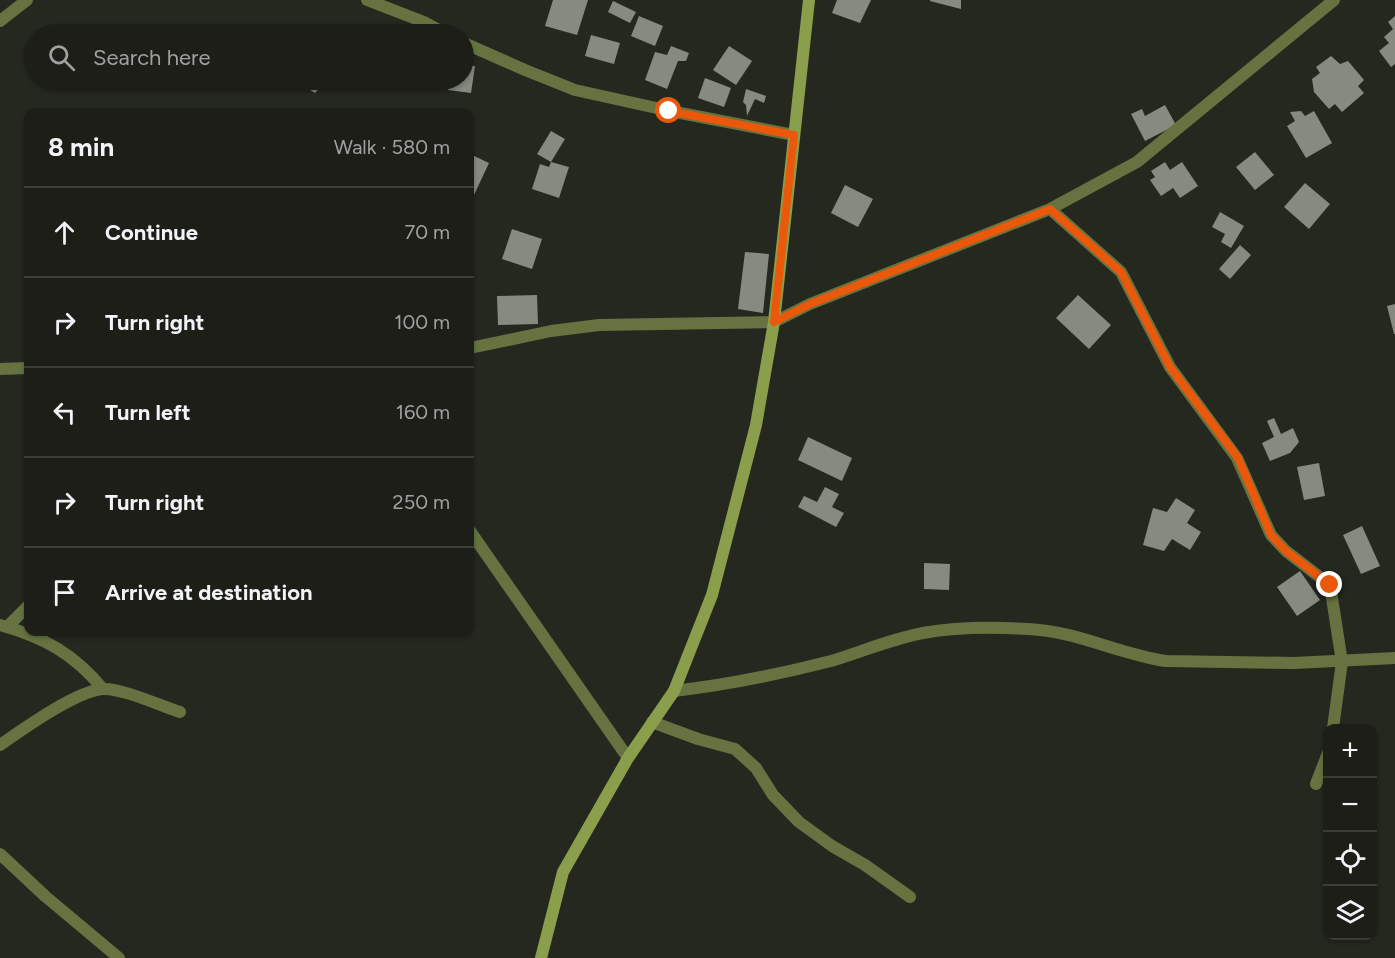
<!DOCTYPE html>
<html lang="en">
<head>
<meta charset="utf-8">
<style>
  :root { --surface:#1c1e17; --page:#292b24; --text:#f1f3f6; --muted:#a0a2a1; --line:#3a3c36 }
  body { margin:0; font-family:Figtree,sans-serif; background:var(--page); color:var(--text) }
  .controls { position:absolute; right:18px; bottom:18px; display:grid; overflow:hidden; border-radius:12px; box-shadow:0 2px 4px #0004 }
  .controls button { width:54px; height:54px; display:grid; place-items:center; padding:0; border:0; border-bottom:2px solid var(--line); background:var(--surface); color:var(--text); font:30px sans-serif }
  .stop { position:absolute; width:18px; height:18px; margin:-14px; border:4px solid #ea580c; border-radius:50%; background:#fff }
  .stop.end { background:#ea580c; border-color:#fff; box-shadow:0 2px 6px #0008 }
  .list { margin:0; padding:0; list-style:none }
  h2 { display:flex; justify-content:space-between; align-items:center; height:78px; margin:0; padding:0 24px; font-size:26px }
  h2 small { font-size:20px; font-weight:400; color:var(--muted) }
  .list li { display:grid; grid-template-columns:39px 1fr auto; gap:18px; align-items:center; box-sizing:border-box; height:90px; padding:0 24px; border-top:2px solid var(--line) }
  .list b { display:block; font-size:22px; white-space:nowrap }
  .list em { font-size:20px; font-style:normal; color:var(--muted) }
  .icon { flex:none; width:33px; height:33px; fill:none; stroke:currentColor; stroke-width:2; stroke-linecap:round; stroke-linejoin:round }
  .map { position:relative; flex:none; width:1395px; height:958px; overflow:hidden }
  .search { position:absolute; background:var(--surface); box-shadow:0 2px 4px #0004; left:24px; top:24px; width:450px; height:66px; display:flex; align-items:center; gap:15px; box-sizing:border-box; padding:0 21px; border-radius:33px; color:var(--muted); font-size:22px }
  .panel { position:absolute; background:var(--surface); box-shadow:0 2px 4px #0004; left:24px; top:108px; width:450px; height:528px; border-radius:12px }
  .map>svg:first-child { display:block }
  .building { fill:#878a7f }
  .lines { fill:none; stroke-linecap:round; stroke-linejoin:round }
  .street { stroke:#667341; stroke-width:12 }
  .secondary { stroke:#8a9e4b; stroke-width:12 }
  .route { stroke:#ea580c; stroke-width:8 }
</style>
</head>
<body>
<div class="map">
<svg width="1395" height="958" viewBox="0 0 1395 958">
  <rect width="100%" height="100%" fill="#25281f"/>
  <path class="building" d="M553,0H588L577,35L545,26Z
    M837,0H871L860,23L832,13Z
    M930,0H961V9L930,1Z
    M613,1L636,12L630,23L608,12Z
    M639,16L663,26L655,46L631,36Z
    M1395,16V64L1391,67L1379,51L1389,43L1384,37L1393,29L1388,22Z
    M591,35L620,43L614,64L585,56Z
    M671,46L689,53L686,61H678L667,89L645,80L655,52L667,55Z
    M729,46L752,61L736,85L713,70Z
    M1331,56L1340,64L1348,61L1364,80L1358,86L1364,93L1342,112L1335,104L1329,109L1314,92L1312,79L1320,73L1316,67Z
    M464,65L475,66L471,93L448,90L449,80H464Z
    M705,78L731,88L724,107L698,98Z
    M294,80H326L315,93Z
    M746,89L766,96L764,103L755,99L747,116L746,105L743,102Z
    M1165,105L1176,125L1145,141L1131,114L1142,109L1145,116Z
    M1301,111L1305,116L1314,111L1332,143L1306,158L1287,126L1295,121L1290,112Z
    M551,131L565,139L551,162L537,154Z
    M1255,152L1274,175L1255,190L1236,167Z
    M470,154L489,163L474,195L470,193Z
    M551,162L569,167L559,198L532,189L540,164L549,167Z
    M1165,162L1170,170L1182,162L1198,186L1180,198L1173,188L1161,196L1150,180L1155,177L1151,171Z
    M1305,183L1330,204L1309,229L1284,207Z
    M845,185L873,199L858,227L831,213Z
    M1220,212L1244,226L1231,248L1221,242L1225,234L1212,227Z
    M512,229L542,239L532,269L502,259Z
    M1240,245L1251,255L1230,279L1219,269Z
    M745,252L769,254L763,313L738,309Z
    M537,295L538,324L498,325L497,296Z
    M1078,295L1111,325L1089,349L1056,318Z
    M1395,304V334H1394L1387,306Z
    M1274,418L1281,434L1293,428L1299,442L1290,453L1270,461L1262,443L1274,437L1267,421Z
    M808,437L852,458L842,481L798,460Z
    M1319,463L1325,496L1304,500L1297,467Z
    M825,487L839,494L832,507L844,513L836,527L798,507L804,496L817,502Z
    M1176,498L1195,510L1187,523L1201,532L1190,550L1172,539L1164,551L1143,545L1153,508L1167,512Z
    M1362,526L1380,566L1361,574L1343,535Z
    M924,563L950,564L949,590L924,589Z
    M1300,571L1320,600L1297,616L1277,587Z"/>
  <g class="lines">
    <path class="street" d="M367,0L424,22L446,34
      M0,21L27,0
      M464,43L525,70L575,90L670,111L794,135
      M1050,209L1121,272L1170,367L1237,458L1271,535L1286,551L1330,585L1342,662L1333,728
      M470,348L551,331L599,325L774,322L810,304L1050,209L1137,162L1334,0
      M0,369L28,368
      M470,531L628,758
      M0,625C44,637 74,654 103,689
      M7,627L28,606
      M674,691C725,685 780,674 831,661C861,652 891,639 923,633C957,627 994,627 1028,629C1076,631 1119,654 1166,661L1294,663L1395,658
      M652,722L698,739L735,749L756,768L773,795L799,822L832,846L865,865L910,897
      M0,745C23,729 76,691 103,689C122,688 161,706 180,712
      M1316,784L1328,753
      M0,854L45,896L119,958"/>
    <path class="secondary" d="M541,958L563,872L628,758L674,691L712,595L756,425L774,322L809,0"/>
  </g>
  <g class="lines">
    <path class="route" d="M669,111L794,135L774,322L810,304L1050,209L1121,272L1170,367L1238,458L1271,535L1286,551L1330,585"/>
  </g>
</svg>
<div class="controls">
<button>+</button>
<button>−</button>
<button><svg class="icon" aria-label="locate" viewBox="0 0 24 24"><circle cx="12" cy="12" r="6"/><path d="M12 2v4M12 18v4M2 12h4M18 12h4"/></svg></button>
<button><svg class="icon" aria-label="layers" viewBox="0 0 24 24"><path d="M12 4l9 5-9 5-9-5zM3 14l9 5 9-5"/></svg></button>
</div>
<div class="stop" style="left:669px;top:111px"></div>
<div class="stop end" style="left:1330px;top:585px"></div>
<div class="search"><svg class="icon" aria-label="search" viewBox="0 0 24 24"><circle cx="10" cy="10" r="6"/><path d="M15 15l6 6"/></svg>Search here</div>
<section class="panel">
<h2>8 min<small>Walk · 580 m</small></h2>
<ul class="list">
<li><svg class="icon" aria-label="ahead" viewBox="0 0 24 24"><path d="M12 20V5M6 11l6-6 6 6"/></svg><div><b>Continue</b></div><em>70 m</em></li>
<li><svg class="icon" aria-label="right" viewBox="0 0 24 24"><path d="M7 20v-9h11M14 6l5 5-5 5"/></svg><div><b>Turn right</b></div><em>100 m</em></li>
<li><svg class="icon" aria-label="left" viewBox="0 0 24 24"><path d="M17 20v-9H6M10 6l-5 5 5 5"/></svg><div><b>Turn left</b></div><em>160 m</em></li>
<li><svg class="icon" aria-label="right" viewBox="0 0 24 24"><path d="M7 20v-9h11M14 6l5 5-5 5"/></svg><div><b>Turn right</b></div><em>250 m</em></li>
<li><svg class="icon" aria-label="arrive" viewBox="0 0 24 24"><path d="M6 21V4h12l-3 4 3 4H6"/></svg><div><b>Arrive at destination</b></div></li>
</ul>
</section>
</div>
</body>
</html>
